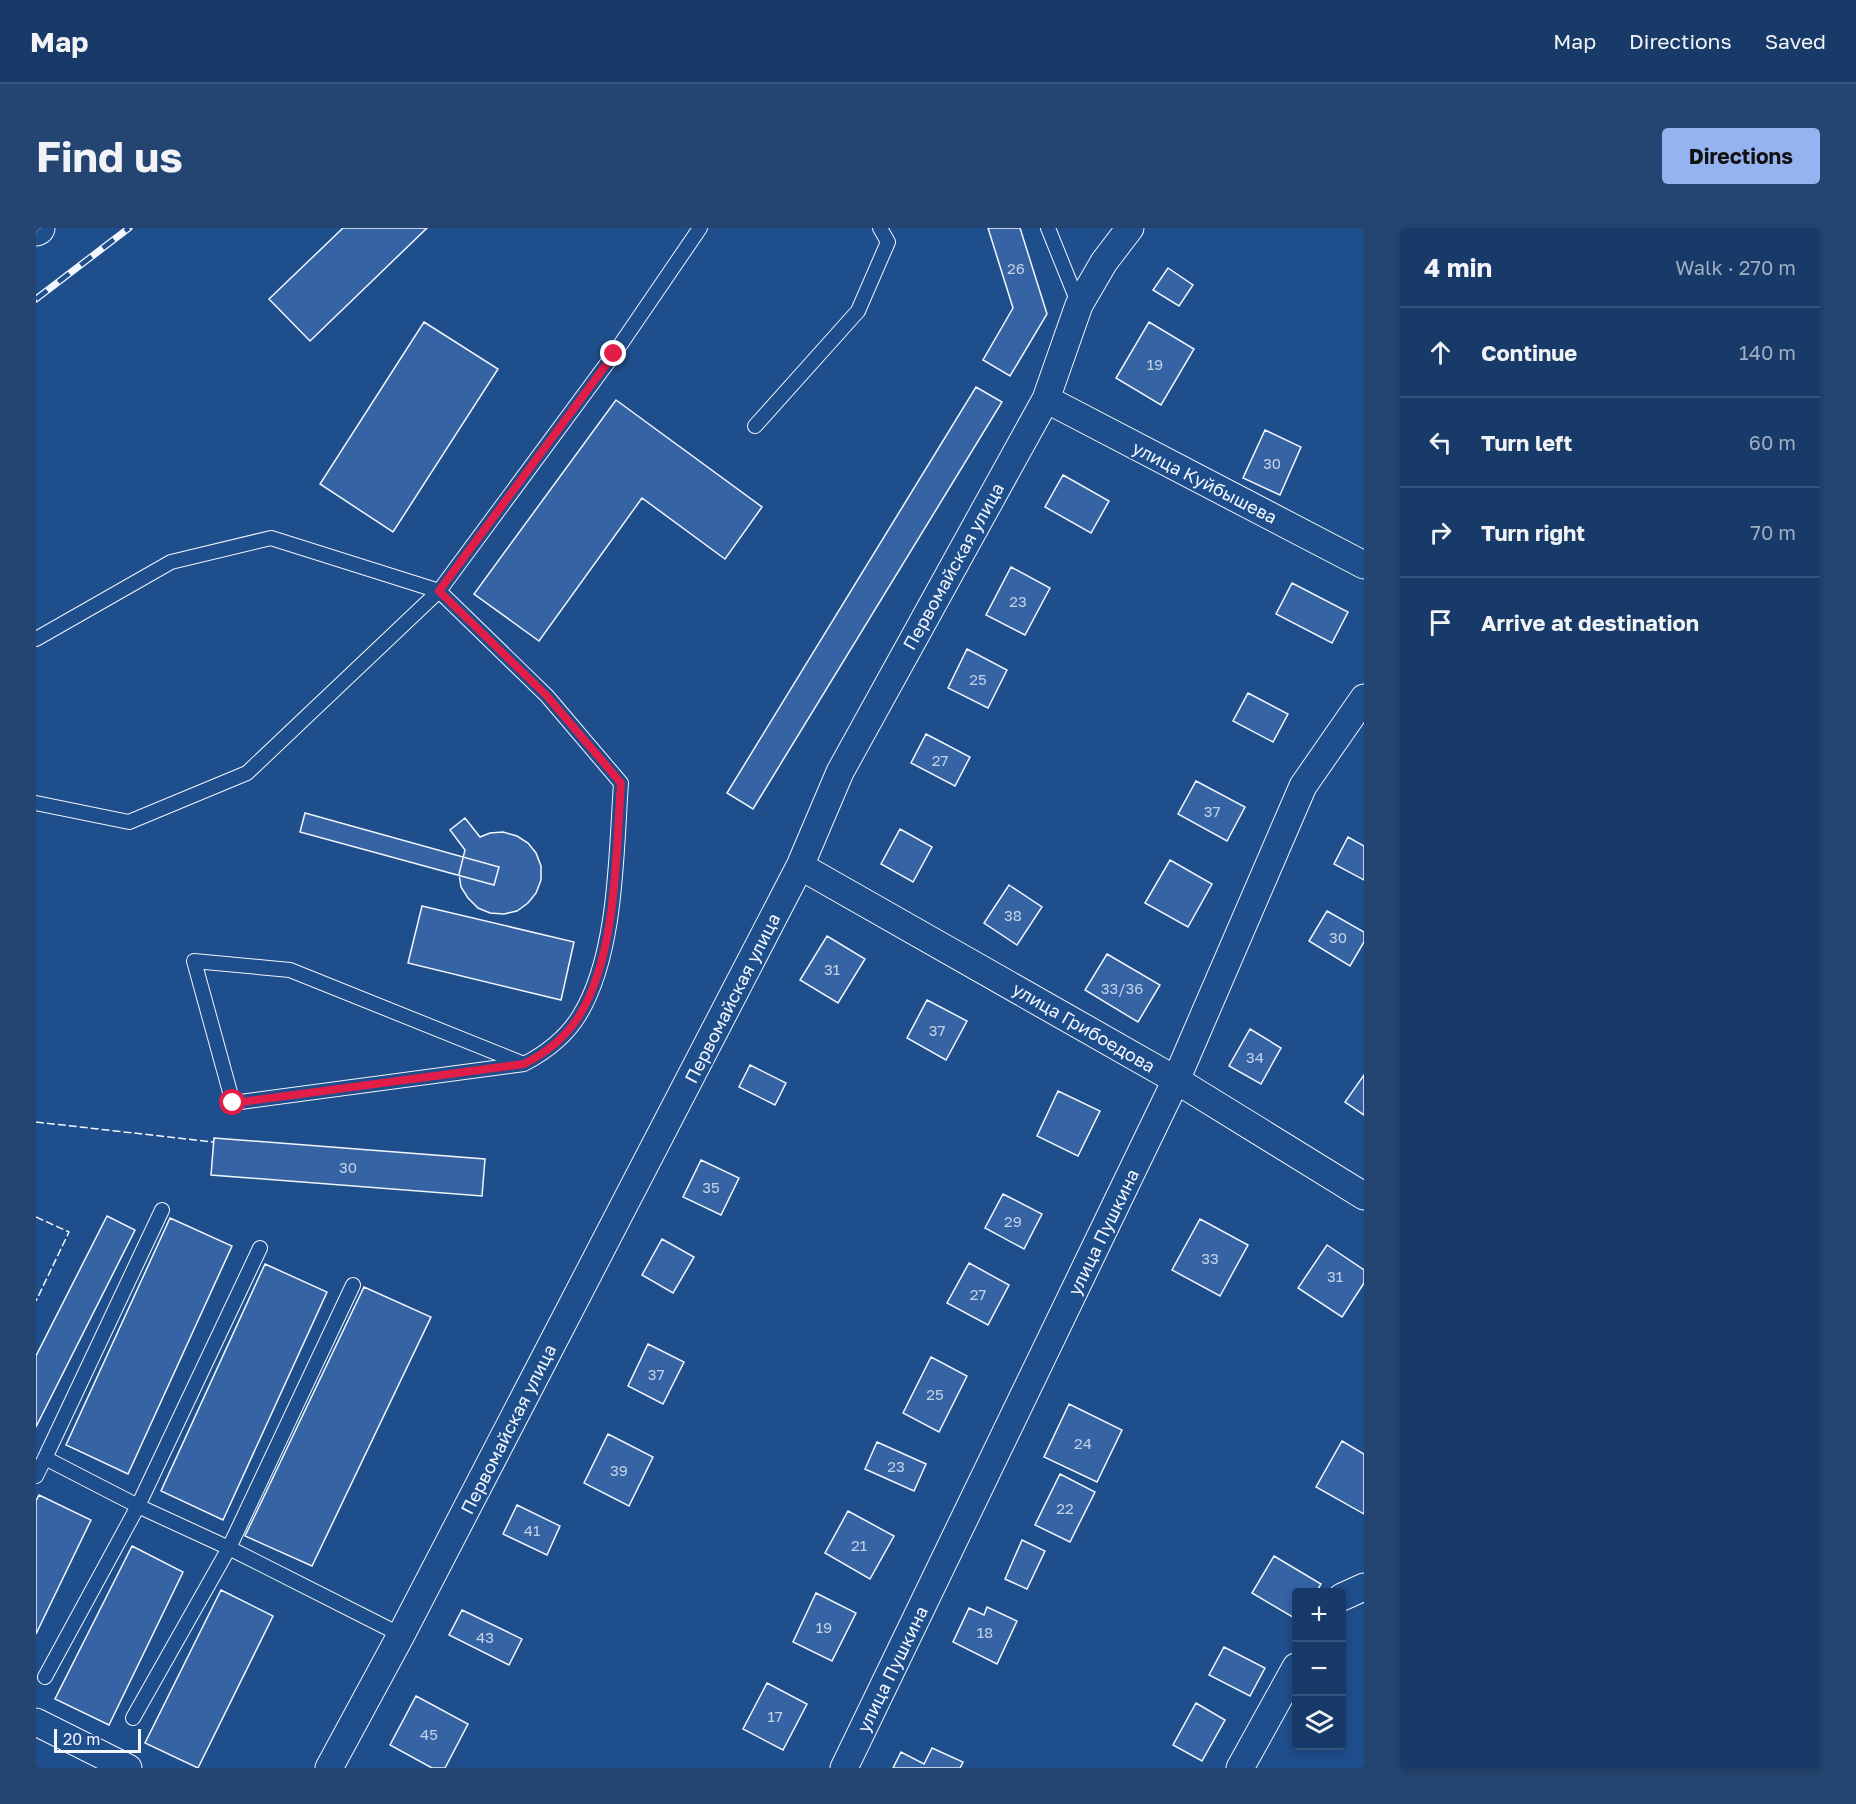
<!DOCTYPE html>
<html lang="en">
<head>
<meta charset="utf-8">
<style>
  :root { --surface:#173a69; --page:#244571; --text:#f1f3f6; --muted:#9eadc0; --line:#36547d; --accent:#95b2f1 }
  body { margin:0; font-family:"Golos Text",sans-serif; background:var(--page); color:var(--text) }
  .controls { position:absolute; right:18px; bottom:18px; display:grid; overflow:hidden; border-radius:6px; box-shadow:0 3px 9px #0003 }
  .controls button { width:54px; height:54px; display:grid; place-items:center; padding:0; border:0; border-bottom:2px solid var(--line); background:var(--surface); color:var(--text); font:30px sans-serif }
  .scale { position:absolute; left:18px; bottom:15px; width:87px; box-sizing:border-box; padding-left:6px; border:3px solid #f2f6ff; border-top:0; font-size:16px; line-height:21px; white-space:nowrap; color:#f2f6ff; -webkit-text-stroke:4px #1f4e8c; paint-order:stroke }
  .stop { position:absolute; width:18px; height:18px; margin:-14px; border:4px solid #e11d48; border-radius:50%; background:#fff }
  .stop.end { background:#e11d48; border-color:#fff; box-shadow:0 2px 6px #0008 }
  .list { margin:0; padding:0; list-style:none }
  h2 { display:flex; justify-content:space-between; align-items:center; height:78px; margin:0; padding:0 24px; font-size:26px }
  h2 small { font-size:20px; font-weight:400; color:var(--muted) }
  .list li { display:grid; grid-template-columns:39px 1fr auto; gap:18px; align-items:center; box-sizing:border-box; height:90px; padding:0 24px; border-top:2px solid var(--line) }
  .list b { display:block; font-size:22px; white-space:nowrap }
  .list em { font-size:20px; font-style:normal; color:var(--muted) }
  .icon { flex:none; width:33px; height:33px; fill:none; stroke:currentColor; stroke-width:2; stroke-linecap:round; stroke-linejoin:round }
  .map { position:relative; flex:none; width:1328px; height:1540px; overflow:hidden; border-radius:6px }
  header { display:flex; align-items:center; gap:36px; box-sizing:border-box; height:84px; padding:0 30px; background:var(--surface); border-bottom:2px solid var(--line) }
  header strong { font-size:28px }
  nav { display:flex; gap:33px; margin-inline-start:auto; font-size:21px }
  .intro { display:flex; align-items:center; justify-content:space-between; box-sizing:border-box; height:144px; padding:0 36px }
  h1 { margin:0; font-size:42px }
  .button { padding:15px 27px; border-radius:6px; background:var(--accent); color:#111; font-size:21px; font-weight:700 }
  main { display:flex; gap:36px; padding:0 36px }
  aside { flex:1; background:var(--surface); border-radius:6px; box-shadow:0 3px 9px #0003 }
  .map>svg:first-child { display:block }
  .building { fill:#3563a3; stroke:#f2f6ff; stroke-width:1.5 }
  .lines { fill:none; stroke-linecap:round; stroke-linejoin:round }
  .lane-casing { stroke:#f2f6ff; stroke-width:16 }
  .street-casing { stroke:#f2f6ff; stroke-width:29 }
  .secondary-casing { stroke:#f2f6ff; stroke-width:35 }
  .lane { stroke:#1f4e8c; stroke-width:14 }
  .street { stroke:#1f4e8c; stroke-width:27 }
  .secondary { stroke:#1f4e8c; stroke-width:33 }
  .rail-casing { stroke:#f2f6ff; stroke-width:7 }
  .rail { stroke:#1f4e8c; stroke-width:4.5; stroke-dasharray:14; stroke-linecap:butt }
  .fence { stroke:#f2f6ff; stroke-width:1.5; stroke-dasharray:8 3; stroke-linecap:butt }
  .route { stroke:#e11d48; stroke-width:8 }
  .labels { text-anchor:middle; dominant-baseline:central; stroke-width:4.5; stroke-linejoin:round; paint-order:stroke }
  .number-label { font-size:15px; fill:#c3d1e8 }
  .street-label { font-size:18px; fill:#f2f6ff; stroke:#1f4e8c }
</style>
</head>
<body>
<header>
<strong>Map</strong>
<nav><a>Map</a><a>Directions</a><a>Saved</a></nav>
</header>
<div class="intro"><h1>Find us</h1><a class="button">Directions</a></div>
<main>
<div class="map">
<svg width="1328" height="1540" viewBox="0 0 1328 1540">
  <rect width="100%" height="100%" fill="#1f4e8c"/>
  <path class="building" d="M307,0H391L274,113L233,71Z
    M952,0H984L1011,86L974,148L947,132L977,80Z
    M1132,40L1157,57L1143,78L1117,62Z
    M388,94L462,141L357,304L284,256Z
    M1113,94L1158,121L1125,177L1080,150Z
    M940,159L966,174L717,581L691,565Z
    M580,172L726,279L689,331L606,270L503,413L438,366Z
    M1229,202L1265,219L1244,267L1207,250Z
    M1027,247L1073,273L1055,305L1009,279Z
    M975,339L1014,360L989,407L950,387Z
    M1256,355L1312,384L1296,415L1240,386Z
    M931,421L971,442L952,480L912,460Z
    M1212,465L1252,486L1237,514L1197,493Z
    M890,506L934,529L919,558L875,535Z
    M1160,553L1209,579L1191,613L1142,586Z
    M269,585L463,639L458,657L264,604Z
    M429,590L444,609L454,605L467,604L481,608L492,615L500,625L505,638V652L500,665L492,675L481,683L468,686L454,685L442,680L432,670L425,659L423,646L429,622L414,602Z
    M864,601L896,619L877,654L845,636Z
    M1312,609L1328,618V652L1298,636Z
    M1134,632L1176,656L1152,699L1109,675Z
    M973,657L1006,679L981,717L948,695Z
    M386,678L538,714L525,772L372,735Z
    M1291,683L1328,704V714L1314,738L1273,713Z
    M791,708L829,731L802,775L764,752Z
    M1071,726L1124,757L1102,794L1049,762Z
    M891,772L931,793L910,832L871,810Z
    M1214,801L1245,820L1225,856L1193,838Z
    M714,837L750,855L739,877L703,859Z
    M1328,847V887L1309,874Z
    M1022,863L1064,883L1042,928L1001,908Z
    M178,910L449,931L446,968L175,947Z
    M665,932L703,950L685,987L647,969Z
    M967,966L1006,986L988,1021L949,1000Z
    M71,988L99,1002L0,1199V1128Z
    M134,990L196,1018L92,1246L30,1217Z
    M1164,991L1212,1017L1184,1068L1136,1042Z
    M626,1011L658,1029L637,1065L606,1047Z
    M1291,1017L1328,1042V1055L1306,1089L1262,1060Z
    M933,1035L973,1057L952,1097L911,1075Z
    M229,1036L291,1064L187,1292L125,1263Z
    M328,1059L395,1089L276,1338L209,1308Z
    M612,1116L648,1134L627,1176L592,1158Z
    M895,1129L931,1148L903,1204L867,1185Z
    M1033,1176L1086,1202L1061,1254L1008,1229Z
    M572,1206L617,1229L593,1278L548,1255Z
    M1306,1213L1328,1226V1286L1280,1259Z
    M841,1214L890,1236L878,1263L829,1241Z
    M1024,1246L1059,1264L1034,1314L999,1297Z
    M3,1267L55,1292L0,1406V1273Z
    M481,1277L524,1298L511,1327L467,1306Z
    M812,1283L858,1308L834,1351L789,1325Z
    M986,1312L1009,1323L991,1361L969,1351Z
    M96,1318L147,1344L73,1497L19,1471Z
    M1238,1328L1285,1356L1280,1364H1260V1391L1216,1365Z
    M185,1362L237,1388L162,1540L109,1515Z
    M780,1365L820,1385L796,1433L757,1414Z
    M951,1379L981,1393L961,1436L917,1414L933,1380L948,1387Z
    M426,1382L486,1411L473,1437L413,1407Z
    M1188,1419L1229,1440L1214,1468L1173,1447Z
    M731,1455L771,1476L747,1522L707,1501Z
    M380,1468L432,1496L409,1540H396L354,1517Z
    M1160,1475L1189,1492L1166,1533L1137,1517Z
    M896,1520L927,1534L924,1540H857L865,1524L888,1536Z"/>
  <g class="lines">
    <g class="lane-casing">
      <path id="lane" d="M1012,0L1043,77
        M719,198L822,83L852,14L844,0
        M0,411L135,334L235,310L403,363L211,545L93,594L0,575
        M488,836L254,742L158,733L197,875L488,836C509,825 530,809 543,788C581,727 580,625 585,555L511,468L403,363L578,126L664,0
        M126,982L9,1230L102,1278L193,1320L365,1407
        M0,1248L9,1230
        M9,1449L102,1278L224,1020
        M97,1490L193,1320L317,1057"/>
    </g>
    <g class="street-casing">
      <path id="street" d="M1010,171L1328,337
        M764,638L1140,852L1328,968
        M1306,1369L1328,1359
        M0,1494L92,1540
        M293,1540L365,1407L764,638L804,544L1010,171L1043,77L1068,34L1094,0
        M808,1540L1140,852L1267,558L1328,470
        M1204,1540L1260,1439"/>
    </g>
    <g class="secondary-casing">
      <path id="secondary" d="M0,1L2,0"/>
    </g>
    <use href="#lane" class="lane"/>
    <use href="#street" class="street"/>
    <use href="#secondary" class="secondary"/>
    <g class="rail-casing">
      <path id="rail" d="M0,71L93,0"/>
    </g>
    <use href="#rail" class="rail"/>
    <path class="fence" d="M0,894L177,914
      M0,989L33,1004L0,1073"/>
  </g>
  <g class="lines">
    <path class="route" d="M197,875L488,836C510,825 530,809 543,788C581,727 580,625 585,555L511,468L403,363L578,126"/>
  </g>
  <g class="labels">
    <g class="number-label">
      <text x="980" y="40">26</text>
      <text x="1119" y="136">19</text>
      <text x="1236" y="235">30</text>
      <text x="982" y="373">23</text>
      <text x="942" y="451">25</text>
      <text x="904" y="532">27</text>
      <text x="1176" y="583">37</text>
      <text x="977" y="687">38</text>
      <text x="1302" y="709">30</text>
      <text x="796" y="741">31</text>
      <text x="1086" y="760">33/36</text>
      <text x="901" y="802">37</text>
      <text x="1219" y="829">34</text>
      <text x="312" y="939">30</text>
      <text x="675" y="959">35</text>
      <text x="977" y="993">29</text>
      <text x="1174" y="1030">33</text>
      <text x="1299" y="1048">31</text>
      <text x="942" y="1066">27</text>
      <text x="620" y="1146">37</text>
      <text x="899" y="1166">25</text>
      <text x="1047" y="1215">24</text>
      <text x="860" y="1238">23</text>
      <text x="583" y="1242">39</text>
      <text x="1029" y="1280">22</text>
      <text x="496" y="1302">41</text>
      <text x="823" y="1317">21</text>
      <text x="788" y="1399">19</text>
      <text x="949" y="1404">18</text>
      <text x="449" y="1409">43</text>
      <text x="739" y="1488">17</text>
      <text x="393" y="1506">45</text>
    </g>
    <g class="street-label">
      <text transform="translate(1169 254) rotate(27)">улица Куйбышева</text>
      <text transform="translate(917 338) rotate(-61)">Первомайская улица</text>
      <text transform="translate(696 770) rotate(-63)">Первомайская улица</text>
      <text transform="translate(1048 799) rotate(30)">улица Грибоедова</text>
      <text transform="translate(1067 1004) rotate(-64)">улица Пушкина</text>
      <text transform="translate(472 1201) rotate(-63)">Первомайская улица</text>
      <text transform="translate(856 1441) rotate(-64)">улица Пушкина</text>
    </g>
  </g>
</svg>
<div class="controls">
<button>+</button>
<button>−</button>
<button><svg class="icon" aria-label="layers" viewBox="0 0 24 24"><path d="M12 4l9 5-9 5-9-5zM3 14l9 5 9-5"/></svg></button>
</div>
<div class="scale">20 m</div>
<div class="stop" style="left:197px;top:875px"></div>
<div class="stop end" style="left:578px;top:126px"></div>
</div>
<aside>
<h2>4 min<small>Walk · 270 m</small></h2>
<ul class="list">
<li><svg class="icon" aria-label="ahead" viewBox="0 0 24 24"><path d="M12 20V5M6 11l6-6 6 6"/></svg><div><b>Continue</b></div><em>140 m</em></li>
<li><svg class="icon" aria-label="left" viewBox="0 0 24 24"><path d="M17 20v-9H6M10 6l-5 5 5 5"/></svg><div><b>Turn left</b></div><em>60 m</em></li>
<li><svg class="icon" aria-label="right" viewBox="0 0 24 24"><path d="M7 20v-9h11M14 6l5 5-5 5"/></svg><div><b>Turn right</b></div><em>70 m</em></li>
<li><svg class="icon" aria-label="arrive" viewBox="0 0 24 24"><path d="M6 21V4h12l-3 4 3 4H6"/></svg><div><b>Arrive at destination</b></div></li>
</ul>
</aside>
</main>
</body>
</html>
